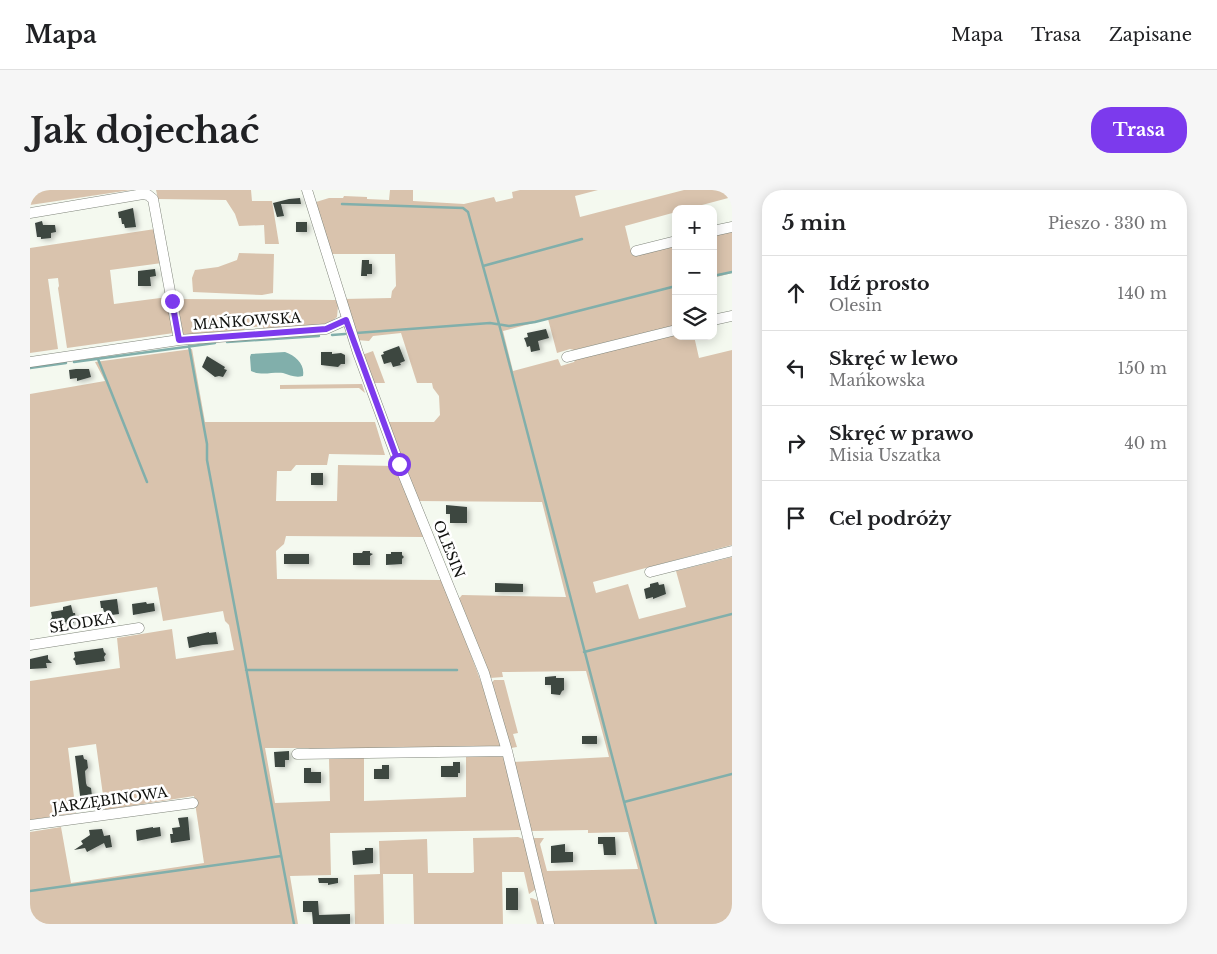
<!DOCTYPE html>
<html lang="pl">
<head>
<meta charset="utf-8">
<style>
  :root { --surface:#fff; --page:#f6f6f6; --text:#202124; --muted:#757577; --line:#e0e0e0; --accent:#7c3aed }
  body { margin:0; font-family:"Libre Baskerville",serif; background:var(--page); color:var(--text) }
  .controls { position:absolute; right:15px; top:15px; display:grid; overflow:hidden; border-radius:10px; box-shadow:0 2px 12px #0003 }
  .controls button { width:45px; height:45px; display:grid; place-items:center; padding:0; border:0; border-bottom:1px solid var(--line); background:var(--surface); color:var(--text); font:25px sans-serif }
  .stop { position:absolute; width:15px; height:15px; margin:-11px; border:4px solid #7c3aed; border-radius:50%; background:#fff }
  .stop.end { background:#7c3aed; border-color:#fff; box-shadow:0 1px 5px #0008 }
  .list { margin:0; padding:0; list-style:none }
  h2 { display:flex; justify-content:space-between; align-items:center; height:65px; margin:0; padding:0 20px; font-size:21px }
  h2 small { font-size:16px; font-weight:400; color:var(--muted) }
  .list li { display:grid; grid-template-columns:32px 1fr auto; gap:15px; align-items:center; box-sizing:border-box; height:75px; padding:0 20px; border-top:1px solid var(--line) }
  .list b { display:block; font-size:19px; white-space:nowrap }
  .list p { margin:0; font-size:16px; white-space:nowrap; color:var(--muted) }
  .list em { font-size:16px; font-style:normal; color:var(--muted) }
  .icon { flex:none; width:28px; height:28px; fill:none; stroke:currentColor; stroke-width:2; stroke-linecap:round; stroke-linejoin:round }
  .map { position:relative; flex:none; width:702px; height:734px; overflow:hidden; border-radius:20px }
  header { display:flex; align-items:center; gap:30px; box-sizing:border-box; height:70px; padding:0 25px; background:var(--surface); border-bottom:1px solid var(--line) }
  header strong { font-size:24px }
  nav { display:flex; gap:28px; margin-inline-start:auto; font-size:18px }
  .intro { display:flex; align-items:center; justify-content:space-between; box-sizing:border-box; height:120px; padding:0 30px }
  h1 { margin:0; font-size:35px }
  .button { padding:12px 22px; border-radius:20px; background:var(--accent); color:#fff; font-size:18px; font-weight:700 }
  main { display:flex; gap:30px; padding:0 30px }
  aside { flex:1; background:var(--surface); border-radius:20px; box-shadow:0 2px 12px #0003 }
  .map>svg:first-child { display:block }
  .green { fill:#d9c3ad }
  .water { fill:#81afab }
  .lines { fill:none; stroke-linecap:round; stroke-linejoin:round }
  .stream { stroke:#81afab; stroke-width:2.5 }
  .building { fill:#3c4640; filter:url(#shadow) }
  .minor-casing { stroke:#81867c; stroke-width:11 }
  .minor { stroke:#fff; stroke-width:10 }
  .route { stroke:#7c3aed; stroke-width:6 }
  .labels { text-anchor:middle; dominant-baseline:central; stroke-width:5; stroke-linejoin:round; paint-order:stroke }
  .street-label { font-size:14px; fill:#10110e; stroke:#fff }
</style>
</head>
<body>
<header>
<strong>Mapa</strong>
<nav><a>Mapa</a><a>Trasa</a><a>Zapisane</a></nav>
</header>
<div class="intro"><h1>Jak dojechać</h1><a class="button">Trasa</a></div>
<main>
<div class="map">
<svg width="702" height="734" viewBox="0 0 702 734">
  <defs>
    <filter id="shadow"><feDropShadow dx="3" dy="1.5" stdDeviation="2.5" flood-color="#0004"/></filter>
  </defs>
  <rect width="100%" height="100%" fill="#f4f9ef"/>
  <path class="green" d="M0,0H101L0,15Z
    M126,0H221L222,11H242L249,54H235L234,35L209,36L205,24L196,10L128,9Z
    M360,0H383V11L434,14L464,7L466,12L483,8L482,2L490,0H568L545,6L550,27L654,0H702V7L657,19H646V22L595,36L602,65L646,53V135L544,160L540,159L527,163L518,129L473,141L483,181L528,169L531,176L544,172L546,169L646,144V146H664L669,168L702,160V355L563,392L566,403L598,394L609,429L656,417L646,381L702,367V734H523L503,648H514L510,654L517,681L608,679L598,642L558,643V640L501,641L483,572L579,567L556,481L472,482L473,487L460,488L428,410L432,405L536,407L512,312L387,311L357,232H404L410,225L409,206L403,198L402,193H387L371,143L343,146L339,151L326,150L314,109L361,108L362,101L366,96L365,64H300L286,12L299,8H313L314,6L337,7V9L359,10Z
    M125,39L132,73L80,80L84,114L138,107L144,143L37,158L28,98L29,96L28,88L18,89L28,159L0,163V58Z
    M702,39V83L683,88V44Z
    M209,63L244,64L243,103L232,105L163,102L162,88L165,80L188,77L207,70Z
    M147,109L306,110L308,116L307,127C291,141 255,138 233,139V136L215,138L214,140L153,145Z
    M162,159L175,232H345L355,265L299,264L297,275H266L261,281H247L246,311H307L308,275L366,276L394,342L393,347L256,346L254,354L246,361L247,389L413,390L460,516L471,558L282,560L278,558H235L245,613L300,611L299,567H334V611L436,607V565L473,566L492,636L491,640L300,643L301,685L260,686L268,734H0V642L31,637L41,693L174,673L164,606L75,620L66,554L38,558L46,623L0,630V491L90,478L87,448L142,439L146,469L204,460L199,435L195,431L193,421L133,431L127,397L0,417V204L75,191L65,172Z
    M343,161L355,193H343L332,165Z
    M332,194L335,203L329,198L250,199V195Z
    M464,490H474L488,543L483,544L487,557L481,558L461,494Z
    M488,647L493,649L496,652L506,699L499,704L494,682H472L473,734H384L383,684H353L354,734H325L324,685L350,684L349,651L397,649L398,683H442L444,682L443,648Z
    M500,708C513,709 513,723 515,734H507Z"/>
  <path class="water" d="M255,162C266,166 275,174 273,186C265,188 260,185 253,183C242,182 231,186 221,181L220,167L221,164Z"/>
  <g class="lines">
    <path class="stream" d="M312,14L433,18L438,22L469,134L626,734
      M453,76L552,49
      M683,86L702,82
      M326,143L460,133L479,136L505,132L646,96
      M302,145L315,144
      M197,152L289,146
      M159,156L177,254V270L264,734
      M68,169L117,292
      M44,172L185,153
      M0,178L36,173
      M554,462L702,424
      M216,480H427
      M594,612L702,584
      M0,701L251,666"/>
  </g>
  <path class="building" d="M270,8L271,14H251L254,26L247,27L243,13L259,9Z
    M103,18L106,37L95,38L94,34H92L91,28H89L88,22Z
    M12,31L13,35H25L26,42L21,43V48L11,49V47H7L5,33Z
    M266,32H277V42H266Z
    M332,70H339V74H342V84H337V86H331Z
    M125,79L126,86L120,87L121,96H108V81Z
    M516,139L519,148L508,151L510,160L501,162L500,156L497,157L496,153L494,148L498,147L497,143Z
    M369,156L375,171L370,173L371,175L363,177L361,172L354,174L351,165L354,164L353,162Z
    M291,162H302V164L311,163L315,165V174H311L308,177L291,175Z
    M177,166L195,177L194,179L197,180L193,187L189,186L185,187L172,177Z
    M46,179H59L61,187L47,191V188L40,189L39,180Z
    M281,283H293V295H281Z
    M416,315L437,317V333H420V324H416Z
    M333,361H340V363L343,364L340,366V375H323V363H332Z
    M361,362H372V365L374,367L372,369V374L356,375V364H361Z
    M254,364H279V374H254Z
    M628,392L629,395L634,394L636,404L623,409V407L616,409L614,399L620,397V394Z
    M465,393L493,394V402H465Z
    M87,409L89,424L82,425L81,421L74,422L73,418H71L70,411Z
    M116,412L117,414L124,413L125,421L103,425L102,414Z
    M41,415L43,423H45L46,429H44V433L22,436L19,432L22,427L21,422L33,420V417Z
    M179,442V443L186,442L188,454L173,455L159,458L157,447Z
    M73,458L74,462L76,464L74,467L75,471L46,475L45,471L43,469L45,467L44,462Z
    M18,465V469L22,473H16L17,478L0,479V469Z
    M526,486V488H534V500L532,501L530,505L521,504V495H515V487Z
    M552,546H567V554H552Z
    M259,561V570H255V577H245L244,562Z
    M53,565L54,569L57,570L58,578L55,581L56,593L57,596L61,598L62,606L58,609L59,612L51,613L45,566Z
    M423,572H430V583H428V587H411V576H423Z
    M352,575H359V589H344V579H352Z
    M274,578H281V582H291V593H274Z
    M158,627L160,650L141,653L140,644H143L142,638L150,637L148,628Z
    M123,637V638L130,637L131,646L107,651L106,640Z
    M72,639L74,646L80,645L82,657L76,658L74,653L57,662L55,658L44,660L53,654L51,651L60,645L59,640Z
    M568,647H585L586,665H574L573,654H568Z
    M535,654V662H543V672L521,673V656Z
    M335,658H343V673L323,675L322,661L335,660Z
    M288,688H308V693L298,695V693H289Z
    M476,698H488V720H476Z
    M273,711H288L289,725L320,724V734H283L282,722H273Z"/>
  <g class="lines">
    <g class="minor-casing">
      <path id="minor" d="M277,0L328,163L369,274L454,483L477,561L519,734
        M0,23L113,4L118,5L123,9L149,150
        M683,41L702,37
        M606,61L646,51
        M683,130L702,126
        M537,167L646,140
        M0,172L149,150L296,139L316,130
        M620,382L702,361
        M0,455L109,438
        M267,564L477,561
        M0,635L163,613"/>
    </g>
    <use href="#minor" class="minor"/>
  </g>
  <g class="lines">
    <path class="route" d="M142,111L149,150L296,139L316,130L369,274"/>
  </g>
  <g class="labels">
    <g class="street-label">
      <text transform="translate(217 131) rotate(-4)">MAŃKOWSKA</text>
      <text transform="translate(419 359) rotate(68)">OLESIN</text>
      <text transform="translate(52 433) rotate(-9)">SŁODKA</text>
      <text transform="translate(80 610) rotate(-8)">JARZĘBINOWA</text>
    </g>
  </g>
</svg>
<div class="controls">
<button>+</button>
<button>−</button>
<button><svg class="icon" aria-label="layers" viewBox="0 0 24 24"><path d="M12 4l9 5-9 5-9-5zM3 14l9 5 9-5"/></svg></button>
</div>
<div class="stop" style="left:369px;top:274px"></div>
<div class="stop end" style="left:142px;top:111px"></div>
</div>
<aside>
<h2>5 min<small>Pieszo · 330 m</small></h2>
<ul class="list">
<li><svg class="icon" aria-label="ahead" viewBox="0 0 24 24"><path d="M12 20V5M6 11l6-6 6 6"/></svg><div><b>Idź prosto</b><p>Olesin</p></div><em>140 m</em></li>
<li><svg class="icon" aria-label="left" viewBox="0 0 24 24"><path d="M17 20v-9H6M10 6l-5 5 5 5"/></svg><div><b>Skręć w lewo</b><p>Mańkowska</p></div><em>150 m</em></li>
<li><svg class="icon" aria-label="right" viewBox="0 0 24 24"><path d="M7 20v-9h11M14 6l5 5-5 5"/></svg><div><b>Skręć w prawo</b><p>Misia Uszatka</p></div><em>40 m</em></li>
<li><svg class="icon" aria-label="arrive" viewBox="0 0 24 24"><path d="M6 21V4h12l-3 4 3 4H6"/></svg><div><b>Cel podróży</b></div></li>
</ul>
</aside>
</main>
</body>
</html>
